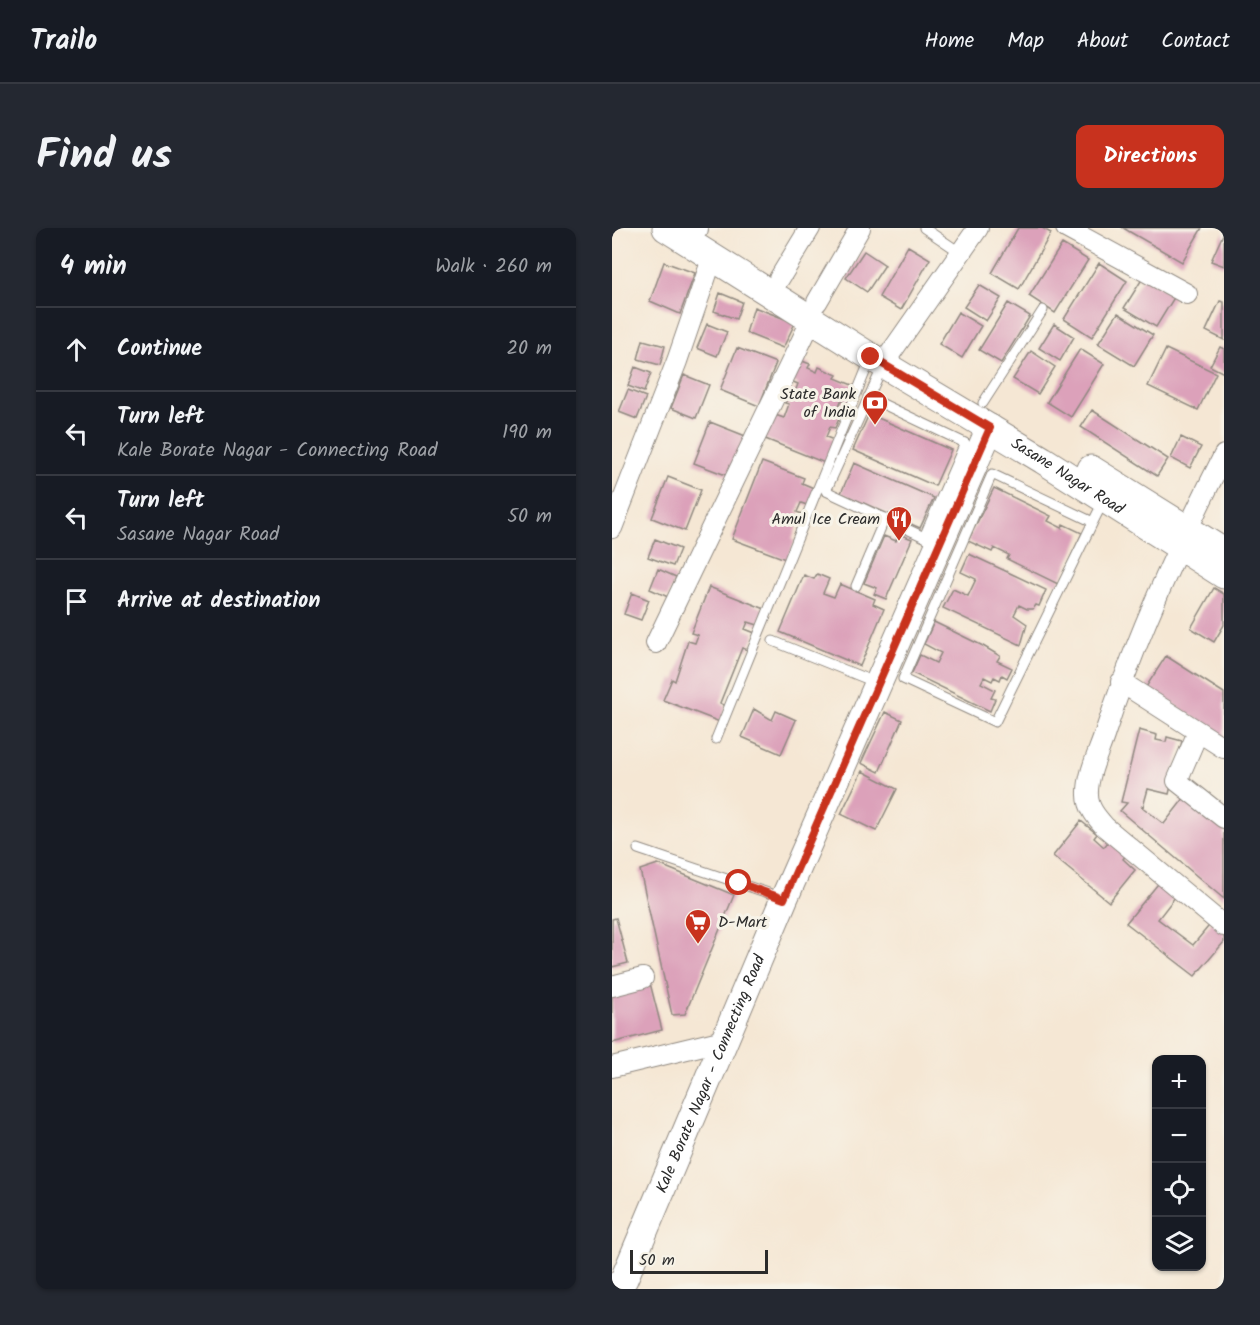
<!DOCTYPE html>
<html lang="en">
<head>
<meta charset="utf-8">
<style>
  :root { --surface:#171b24; --page:#242831; --text:#f1f3f6; --muted:#9ea1a6; --line:#363941; --accent:#c8321e }
  body { margin:0; font-family:Kalam,sans-serif; background:var(--page); color:var(--text) }
  .controls { position:absolute; right:18px; bottom:18px; display:grid; overflow:hidden; border-radius:12px; box-shadow:0 2px 4px #0004 }
  .controls button { width:54px; height:54px; display:grid; place-items:center; padding:0; border:0; border-bottom:2px solid var(--line); background:var(--surface); color:var(--text); font:30px sans-serif }
  .scale { position:absolute; left:18px; bottom:15px; width:138px; box-sizing:border-box; padding-left:6px; border:3px solid #2b2b2b; border-top:0; font-size:16px; line-height:21px; white-space:nowrap; color:#2b2b2b; -webkit-text-stroke:4px #f7f3e8; paint-order:stroke }
  .stop { position:absolute; width:18px; height:18px; margin:-14px; border:4px solid #c8321e; border-radius:50%; background:#fff }
  .stop.end { background:#c8321e; border-color:#fff; box-shadow:0 2px 6px #0008 }
  .list { margin:0; padding:0; list-style:none }
  h2 { display:flex; justify-content:space-between; align-items:center; height:78px; margin:0; padding:0 24px; font-size:26px }
  h2 small { font-size:20px; font-weight:400; color:var(--muted) }
  .list li { display:grid; grid-template-columns:39px 1fr auto; gap:18px; align-items:center; box-sizing:border-box; height:84px; padding:0 24px; border-top:2px solid var(--line) }
  .list b { display:block; font-size:22px; white-space:nowrap }
  .list p { margin:0; font-size:20px; white-space:nowrap; color:var(--muted) }
  .list em { font-size:20px; font-style:normal; color:var(--muted) }
  .icon { flex:none; width:33px; height:33px; fill:none; stroke:currentColor; stroke-width:2; stroke-linecap:round; stroke-linejoin:round }
  .map { position:relative; flex:none; width:612px; height:1061px; overflow:hidden; border-radius:12px }
  header { display:flex; align-items:center; gap:36px; box-sizing:border-box; height:84px; padding:0 30px; background:var(--surface); border-bottom:2px solid var(--line) }
  header strong { font-size:28px }
  nav { display:flex; gap:33px; margin-inline-start:auto; font-size:21px }
  .intro { display:flex; align-items:center; justify-content:space-between; box-sizing:border-box; height:144px; padding:0 36px }
  h1 { margin:0; font-size:42px }
  .button { padding:15px 27px; border-radius:12px; background:var(--accent); color:#fff; font-size:21px; font-weight:700 }
  main { display:flex; gap:36px; padding:0 36px }
  aside { flex:1; background:var(--surface); border-radius:12px; box-shadow:0 2px 4px #0004 }
  .map>svg:first-child { display:block }
  .building { fill:#dca1ba }
  .lines { fill:none; stroke-linecap:round; stroke-linejoin:round }
  .lane-casing { stroke:#908980; stroke-width:11 }
  .street-casing { stroke:#908980; stroke-width:22 }
  .secondary-casing { stroke:#908980; stroke-width:29 }
  .lane { stroke:#fff; stroke-width:9 }
  .street { stroke:#fff; stroke-width:20 }
  .secondary { stroke:#fff; stroke-width:27 }
  .route { stroke:#c8321e; stroke-width:8 }
  .labels { text-anchor:middle; dominant-baseline:central; stroke-width:6; stroke-linejoin:round; paint-order:stroke }
  .poi-label { font-size:16px; fill:#2b2b2b; stroke:#f7f3e8; text-anchor:end }
  .street-label { font-size:16px; fill:#2b2b2b; stroke:#f7f3e8 }
</style>
</head>
<body>
<header>
<strong>Trailo</strong>
<nav><a>Home</a><a>Map</a><a>About</a><a>Contact</a></nav>
</header>
<div class="intro"><h1>Find us</h1><a class="button">Directions</a></div>
<main>
<aside>
<h2>4 min<small>Walk · 260 m</small></h2>
<ul class="list">
<li><svg class="icon" aria-label="ahead" viewBox="0 0 24 24"><path d="M12 20V5M6 11l6-6 6 6"/></svg><div><b>Continue</b></div><em>20 m</em></li>
<li><svg class="icon" aria-label="left" viewBox="0 0 24 24"><path d="M17 20v-9H6M10 6l-5 5 5 5"/></svg><div><b>Turn left</b><p>Kale Borate Nagar - Connecting Road</p></div><em>190 m</em></li>
<li><svg class="icon" aria-label="left" viewBox="0 0 24 24"><path d="M17 20v-9H6M10 6l-5 5 5 5"/></svg><div><b>Turn left</b><p>Sasane Nagar Road</p></div><em>50 m</em></li>
<li><svg class="icon" aria-label="arrive" viewBox="0 0 24 24"><path d="M6 21V4h12l-3 4 3 4H6"/></svg><div><b>Arrive at destination</b></div></li>
</ul>
</aside>
<div class="map">
<svg width="612" height="1061" viewBox="0 0 612 1061">
  <rect width="100%" height="100%" fill="#f7f3e8"/>
  <filter id="ink" filterUnits="userSpaceOnUse"><feTurbulence type="fractalNoise" baseFrequency=".0167" numOctaves="2"/><feDisplacementMap in="SourceGraphic" scale="12" xChannelSelector="R" yChannelSelector="G"/><feConvolveMatrix kernelMatrix="1 2 1 2 8 2 1 2 1" color-interpolation-filters="sRGB"/></filter>
  <filter id="wash" filterUnits="userSpaceOnUse"><feTurbulence type="fractalNoise" baseFrequency=".008" numOctaves="4" result="noise"/><feDisplacementMap in="SourceGraphic" scale="24" xChannelSelector="R" yChannelSelector="G"/><feGaussianBlur stdDeviation="1.35" result="paint"/><feColorMatrix in="noise" values="0 0 0 0 0 0 0 0 0 0 0 0 0 0 0 0 0 1.4 0 .05"/><feComposite in="paint" operator="in"/></filter>
  <g filter="url(#wash)">
    <rect width="100%" height="100%" fill="#f5e7d4"/>
    <g id="blocks">
      <path class="building" d="M406,0H430L439,5L407,61L380,45Z
        M511,0H590L570,34Z
        M612,4V38L599,33Z
        M450,16L476,32L443,85L417,68Z
        M296,18L318,31L289,82L267,69Z
        M252,23L273,37L255,64L234,50Z
        M52,34L83,45L68,86L38,73Z
        M487,35L515,53L480,109L452,91Z
        M532,48L563,68L544,99L512,80Z
        M367,57L389,70L374,93L352,79Z
        M108,65L130,74L124,91L102,83Z
        M608,73L612,74V112L594,103Z
        M396,75L418,88L389,135L367,122Z
        M142,79L183,95L171,120L134,105Z
        M346,84L369,98L350,130L327,116Z
        M506,85L541,107L522,138L486,116Z
        M95,96L115,104L105,128L85,120Z
        M442,96L462,109L448,133L427,120Z
        M31,112L53,118L48,137L26,131Z
        M608,119L612,121V145L598,138Z
        M125,120L164,135L147,178L108,162Z
        M468,121L492,136L459,189L435,174Z
        M554,121L604,145L586,182L536,158Z
        M419,123L443,139L426,166L401,151Z
        M182,130L198,136L196,140L205,144L207,139L225,147L223,150L245,159L238,176L229,173L225,182L230,184L223,200L218,199L214,209L222,212L213,235L151,210L160,186L172,190L177,176L173,175L179,162L183,164L186,156L174,151Z
        M23,139L39,145L32,164L16,158Z
        M72,147L97,157L84,190L59,180Z
        M16,162L34,169L25,191L7,184Z
        M480,182L556,231L545,248L469,199Z
        M257,186L339,222L323,258L241,222Z
        M98,194L136,209L119,249L82,235Z
        M569,209L589,219L578,240L559,230Z
        M150,234L192,250L190,255L204,261L198,278L189,275L185,284L190,286L180,312L183,313L176,332L120,311Z
        M242,235L322,270L308,300L229,265Z
        M56,249L89,262L73,303L40,290Z
        M382,260L439,288L436,293L450,300L451,296L470,305L446,356L395,331L397,327L382,320L380,324L356,313Z
        M287,306L300,311L274,371L262,366L265,360L252,355L272,308L284,313Z
        M43,311L68,321L61,338L36,329Z
        M357,326L434,362L427,378L424,377L421,381H415L407,377L402,387L415,396L409,417L331,380L341,361L356,368L364,351L349,344Z
        M46,341L64,349L56,369L38,361Z
        M205,346L217,351L211,365L222,369L228,356L263,371L261,376L272,381L248,438L168,404L192,347L202,351Z
        M97,359L153,381L146,397L136,394L133,401L143,405L136,422L130,420L108,475L114,478L108,494L51,472L60,451L63,453L76,413L83,415L86,407L79,405Z
        M602,360L612,366V397L602,414L579,400Z
        M20,365L37,372L29,392L12,386Z
        M322,394L371,418L388,428L385,433L400,440L395,450L390,447L388,452L382,449L380,453L372,449L369,455L383,462L379,470L383,471L378,483L300,445L308,427L324,435L329,425L312,416Z
        M554,428L612,465V509L534,459Z
        M142,481L160,492L164,483L184,492L169,526L130,509Z
        M273,484L290,492L267,544L249,535Z
        M527,502L545,507L544,512L554,514L555,509L570,513L557,566L536,561L531,579L529,578L552,596L573,569L612,601V671L508,583L515,575L509,574Z
        M250,543L285,561L264,603L229,586Z
        M469,593L485,606L482,610L492,619L497,613L514,627L511,631L523,642L497,674L441,628Z
        M46,636L122,667L73,786L60,787L28,642Z
        M550,651L567,664L546,691L581,717L601,693L612,701V714L583,748L514,695Z
        M4,690L16,735L0,739V691Z
        M38,755L50,802L0,815V765Z"/>
    </g>
  </g>
  <g filter="url(#ink)">
    <use href="#blocks" fill-opacity="0" stroke="#908980" stroke-width="1.5"/>
    <g class="lines">
      <g class="lane-casing">
        <path id="lane" d="M312,0L349,25
          M270,140L214,263L325,315
          M256,169L353,215L312,309
          M371,175L431,82
          M481,294L380,246L291,451L383,494L481,294L491,274
          M244,358L273,290
          M161,413L265,455
          M104,511L258,132
          M26,621L171,670"/>
      </g>
      <g class="street-casing">
        <path id="street" d="M454,0L575,66
          M86,1V0
          M167,51L198,0
          M205,74L248,0
          M271,136L366,0
          M612,227C566,317 524,409 493,505C487,524 475,547 476,567C476,580 485,590 493,599L612,698
          M0,300L65,133L101,28
          M44,415L200,91
          M509,454L612,520
          M586,504L565,553L612,590
          M0,758L31,750
          M0,839L112,812"/>
      </g>
      <g class="secondary-casing">
        <g id="secondary">
          <path id="s1" d="M54,0L259,129L431,232L612,347"/>
          <path d="M479,241L612,324"/>
          <path id="s2" d="M3,1061L12,1051L172,671L378,200"/>
        </g>
      </g>
      <use href="#lane" class="lane"/>
      <use href="#street" class="street"/>
      <use href="#secondary" class="secondary"/>
    </g>
  </g>
  <g class="lines" filter="url(#ink)">
    <path class="route" d="M127,655L172,671L378,200L259,129"/>
  </g>
  <defs>
    <g id="bank-pin" transform="scale(1.35)"><path d="M0 17L-7.5 6A9.5 9.5 0 1 1 7.5 6Z" fill="#c8321e" stroke="#f7f3e8"/><path d="M-6-4H6V4H-6ZM0-2.3a2.3 2.3 0 1 0 0 4.6a2.3 2.3 0 1 0 0-4.6Z" fill="#fff"/></g>
    <g id="restaurant-pin" transform="scale(1.35)"><path d="M0 17L-7.5 6A9.5 9.5 0 1 1 7.5 6Z" fill="#c8321e" stroke="#f7f3e8"/><path d="M-5-6h1v4h1v-4h1v4h1v-4h1v5L-1.5 .5V6h-2V.5L-5-1ZM5-6V6H3V1.5H1.5Q1.5-4 5-6Z" fill="#fff"/></g>
    <g id="supermarket-pin" transform="scale(1.35)"><path d="M0 17L-7.5 6A9.5 9.5 0 1 1 7.5 6Z" fill="#c8321e" stroke="#f7f3e8"/><path d="M-6-5.5h2.5l.6 2H6L4.5 2H-2.5L-4.4-4H-6ZM-1.5 3.2a1.3 1.3 0 1 0 .1 0ZM3 3.2a1.3 1.3 0 1 0 .1 0Z" fill="#fff"/></g>
  </defs>
  <g fill-rule="evenodd">
    <use href="#bank-pin" x="263" y="175"/>
    <use href="#restaurant-pin" x="287" y="291"/>
    <use href="#supermarket-pin" x="86" y="694"/>
  </g>
  <g class="labels">
    <g class="poi-label">
      <text x="244" y="166">State Bank<tspan x="244" dy="18">of India</tspan></text>
      <text x="268" y="291">Amul Ice Cream</text>
      <text x="106" y="694" text-anchor="start">D-Mart</text>
    </g>
    <g class="street-label">
      <text stroke="none"><textPath href="#s1" startOffset="472">Sasane Nagar Road</textPath></text>
      <text stroke="none"><textPath href="#s2" startOffset="236">Kale Borate Nagar - Connecting Road</textPath></text>
    </g>
  </g>
</svg>
<div class="controls">
<button>+</button>
<button>−</button>
<button><svg class="icon" aria-label="locate" viewBox="0 0 24 24"><circle cx="12" cy="12" r="6"/><path d="M12 2v4M12 18v4M2 12h4M18 12h4"/></svg></button>
<button><svg class="icon" aria-label="layers" viewBox="0 0 24 24"><path d="M12 4l9 5-9 5-9-5zM3 14l9 5 9-5"/></svg></button>
</div>
<div class="scale">50 m</div>
<div class="stop" style="left:127px;top:655px"></div>
<div class="stop end" style="left:259px;top:129px"></div>
</div>
</main>
</body>
</html>
